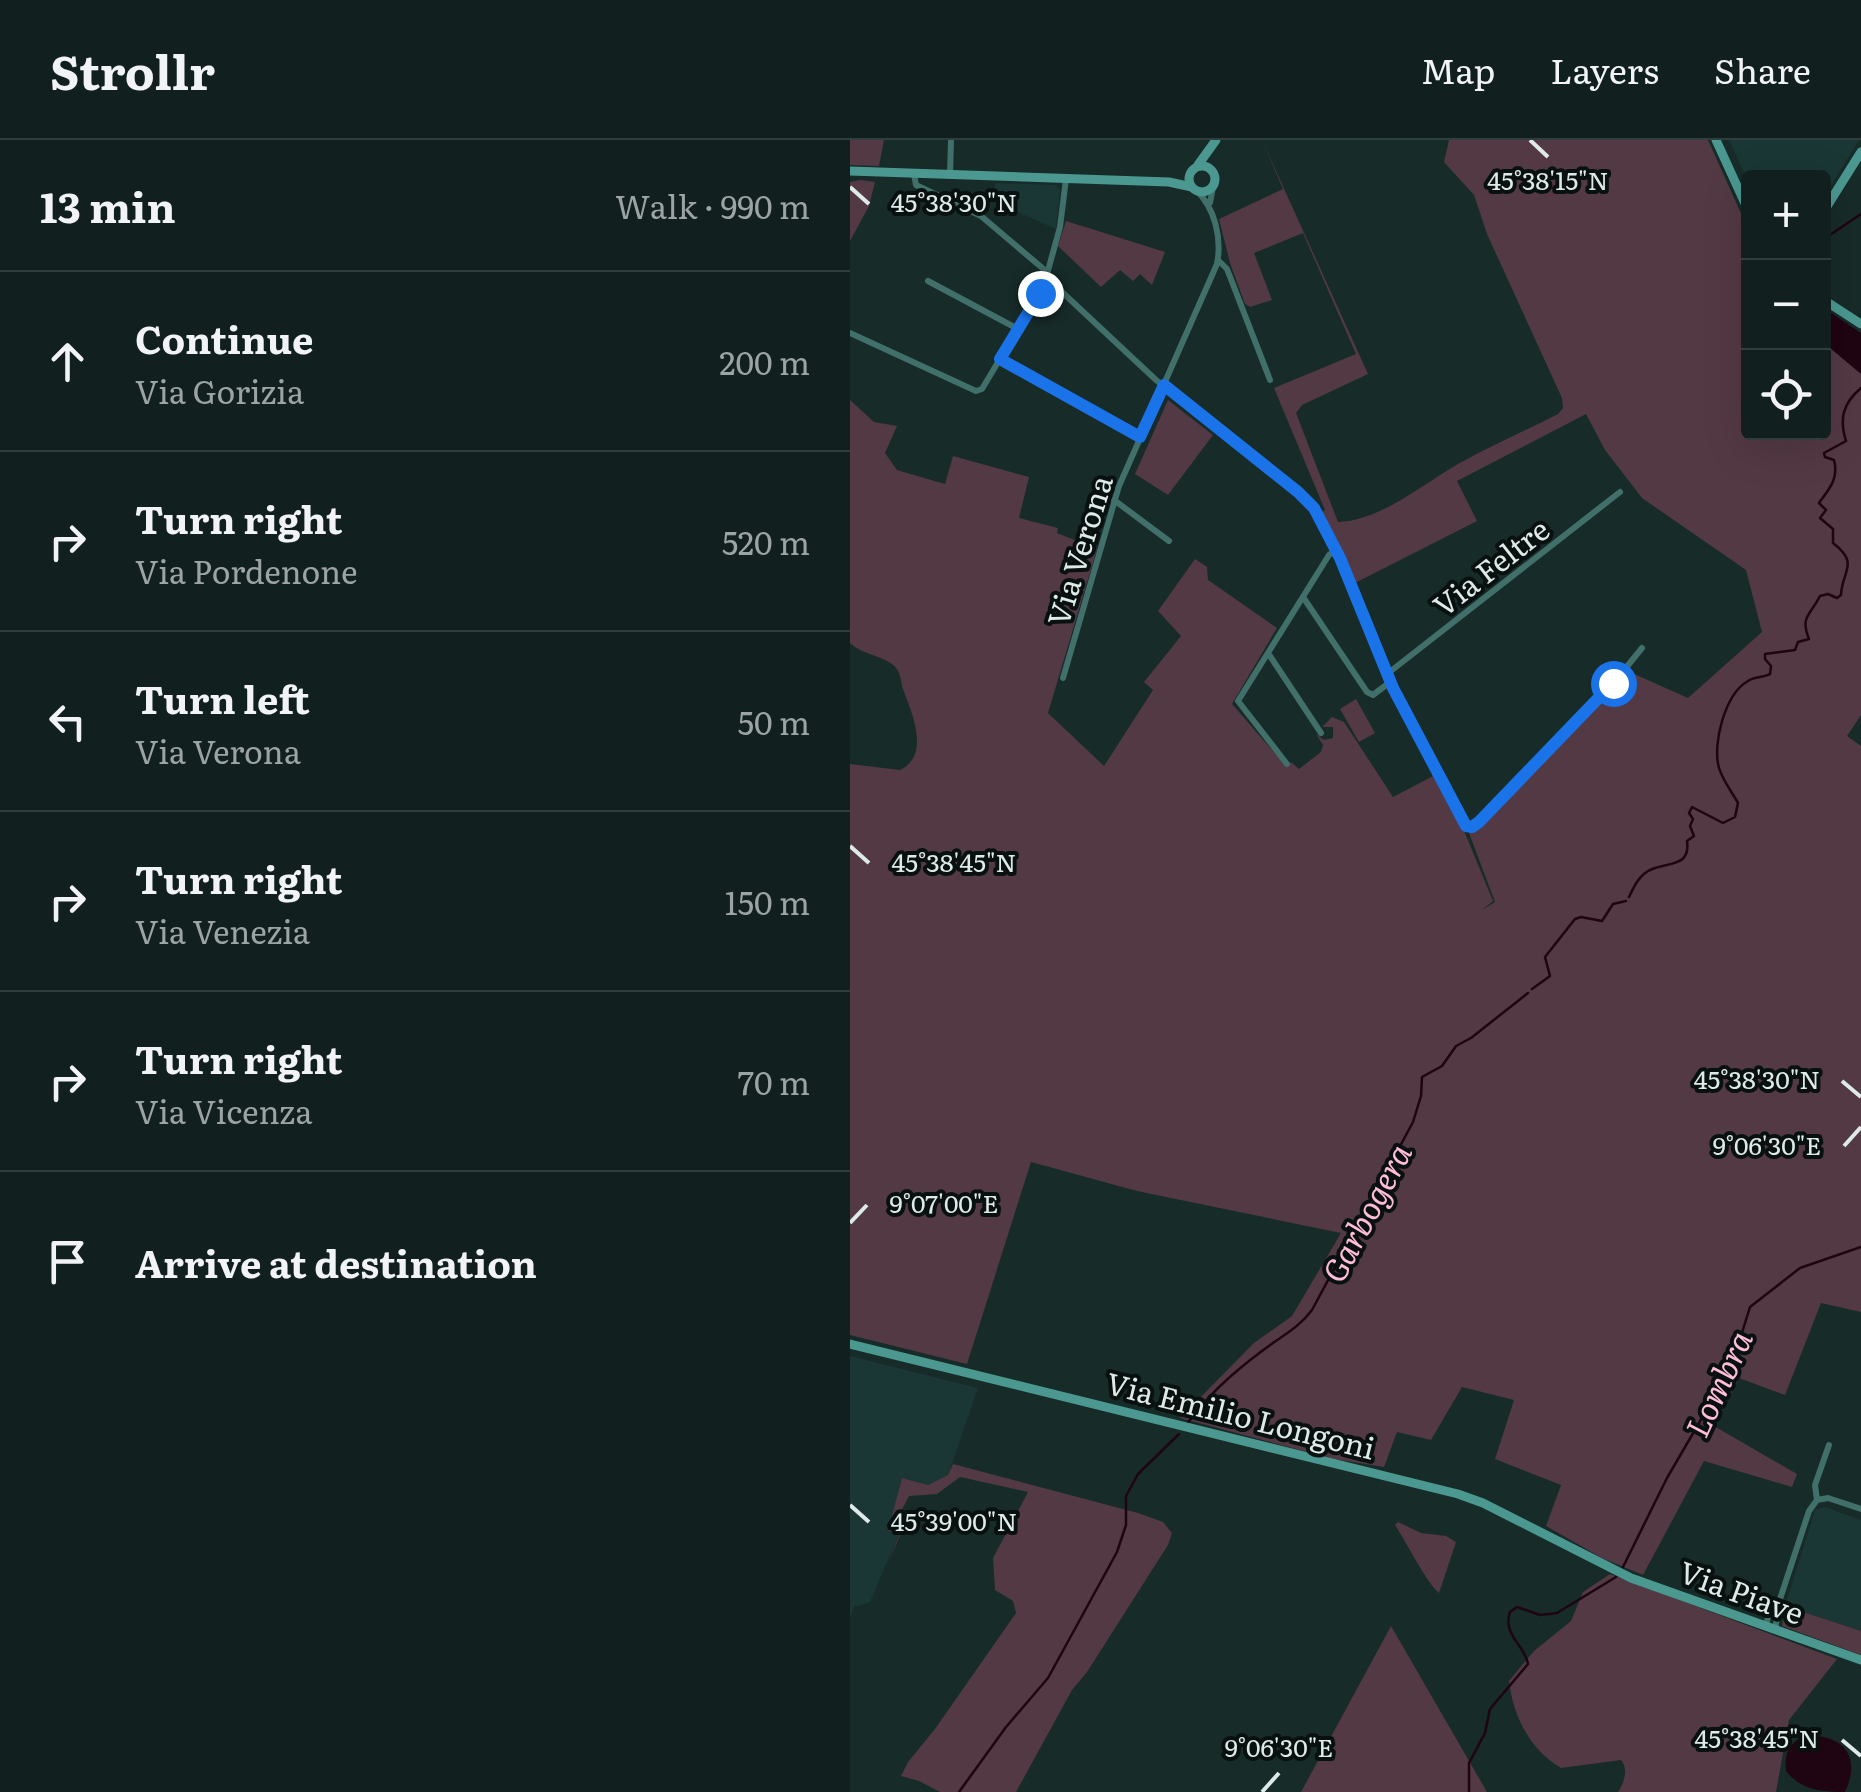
<!DOCTYPE html>
<html lang="en">
<head>
<meta charset="utf-8">
<style>
  :root { --surface:#11201f; --page:#1e2d2c; --text:#f1f3f6; --muted:#9ca3a4; --line:#303e3d }
  body { margin:0; font-family:Literata,serif; background:var(--page); color:var(--text) }
  .controls { position:absolute; right:30px; top:30px; display:grid; overflow:hidden; border-radius:10px; box-shadow:0 10px 40px #0002 }
  .controls button { width:90px; height:90px; display:grid; place-items:center; padding:0; border:0; border-bottom:2px solid var(--line); background:var(--surface); color:var(--text); font:50px sans-serif }
  .stop { position:absolute; width:30px; height:30px; margin:-22px; border:8px solid #1a73e8; border-radius:50%; background:#fff }
  .stop.end { background:#1a73e8; border-color:#fff; box-shadow:0 2px 10px #0008 }
  .list { margin:0; padding:0; list-style:none }
  h2 { display:flex; justify-content:space-between; align-items:center; height:130px; margin:0; padding:0 40px; font-size:42px }
  h2 small { font-size:32px; font-weight:400; color:var(--muted) }
  .list li { display:grid; grid-template-columns:65px 1fr auto; gap:30px; align-items:center; box-sizing:border-box; height:180px; padding:0 40px; border-top:2px solid var(--line) }
  .list b { display:block; font-size:38px; white-space:nowrap }
  .list p { margin:0; font-size:32px; white-space:nowrap; color:var(--muted) }
  .list em { font-size:32px; font-style:normal; color:var(--muted) }
  .icon { flex:none; width:55px; height:55px; fill:none; stroke:currentColor; stroke-width:2; stroke-linecap:round; stroke-linejoin:round }
  .map { position:relative; flex:none; width:1011px; height:1652px; overflow:hidden }
  header { display:flex; align-items:center; gap:60px; box-sizing:border-box; height:140px; padding:0 50px; background:var(--surface); border-bottom:2px solid var(--line) }
  header strong { font-size:48px }
  nav { display:flex; gap:55px; margin-inline-start:auto; font-size:35px }
  main { display:flex }
  aside { flex:1; background:var(--surface) }
  .map>svg:first-child { display:block }
  .built { fill:#1a3735 }
  .green { fill:#533944 }
  .water { fill:#1f0412 }
  .lines { fill:none; stroke-linecap:round; stroke-linejoin:round }
  .stream { stroke:#1f0412; stroke-width:2.5 }
  .street { stroke:#416f6a; stroke-width:6 }
  .secondary { stroke:#4b9891; stroke-width:9 }
  .route { stroke:#1a73e8; stroke-width:12 }
  .ticks { fill:none; stroke:#deeae8; stroke-width:4 }
  .labels { text-anchor:middle; dominant-baseline:central; stroke-width:8; stroke-linejoin:round; paint-order:stroke }
  .street-label { font-size:30px; fill:#deeae8; stroke:#091110 }
  .water-label { font-size:32px; font-style:italic; fill:#febcd9; stroke:#091110 }
  .ticks-label { font-size:25px; text-anchor:middle; fill:#deeae8; stroke:#091110; stroke-width:8; stroke-linejoin:round; paint-order:stroke }
</style>
</head>
<body>
<header>
<strong>Strollr</strong>
<nav><a>Map</a><a>Layers</a><a>Share</a></nav>
</header>
<main>
<aside>
<h2>13 min<small>Walk · 990 m</small></h2>
<ul class="list">
<li><svg class="icon" aria-label="ahead" viewBox="0 0 24 24"><path d="M12 20V5M6 11l6-6 6 6"/></svg><div><b>Continue</b><p>Via Gorizia</p></div><em>200 m</em></li>
<li><svg class="icon" aria-label="right" viewBox="0 0 24 24"><path d="M7 20v-9h11M14 6l5 5-5 5"/></svg><div><b>Turn right</b><p>Via Pordenone</p></div><em>520 m</em></li>
<li><svg class="icon" aria-label="left" viewBox="0 0 24 24"><path d="M17 20v-9H6M10 6l-5 5 5 5"/></svg><div><b>Turn left</b><p>Via Verona</p></div><em>50 m</em></li>
<li><svg class="icon" aria-label="right" viewBox="0 0 24 24"><path d="M7 20v-9h11M14 6l5 5-5 5"/></svg><div><b>Turn right</b><p>Via Venezia</p></div><em>150 m</em></li>
<li><svg class="icon" aria-label="right" viewBox="0 0 24 24"><path d="M7 20v-9h11M14 6l5 5-5 5"/></svg><div><b>Turn right</b><p>Via Vicenza</p></div><em>70 m</em></li>
<li><svg class="icon" aria-label="arrive" viewBox="0 0 24 24"><path d="M6 21V4h12l-3 4 3 4H6"/></svg><div><b>Arrive at destination</b></div></li>
</ul>
</aside>
<div class="map">
<svg width="1011" height="1652" viewBox="0 0 1011 1652">
  <rect width="100%" height="100%" fill="#172b29"/>
  <path class="built" d="M879,0H1009L974,57V38H898V42Z
    M145,43L206,45L210,50L206,89L143,61Z
    M0,1216L128,1248L98,1335L78,1345L52,1338L39,1392L49,1394L20,1462L4,1467L0,1477Z
    M975,1367L1011,1380V1491L935,1466L965,1370Z"/>
  <path class="green" d="M0,0H34L29,26L0,25Z
    M412,0L518,234L452,265L446,273L488,382C530,381 573,344 608,324C640,306 675,291 708,274L713,268L712,258L637,94L624,55L594,22L599,0H858L898,89V292H974V180L1011,203V575L997,596L1011,606V1172L971,1163L935,1255L889,1238L864,1286L947,1334L942,1347L854,1321L793,1435L752,1418L696,1386L711,1345L645,1319L664,1260L612,1247L581,1300L547,1292L534,1327L484,1319L330,1278L404,1203L442,1176L491,1093L287,1051L181,1022L117,1224L0,1195V624L50,630C80,616 63,575 54,552C50,542 52,531 42,524C28,514 13,515 0,503V260L24,282L47,286L35,313L47,330L95,344L103,316L179,337L169,378L208,388L207,393L247,409L198,573L254,626L303,550L294,542L331,496L308,471L345,419L357,427L358,440L427,488L382,564L435,625L439,626L441,622L449,629L471,612L473,605L466,594L474,600L483,598V587H472L482,577L494,582L543,657L583,636L615,693L643,761L632,770L645,762L619,693L782,533L838,558L912,492L896,430L792,358L755,310L736,274L607,341L627,381L505,443L472,372L475,370L424,248L506,214L453,93L404,113L422,160L400,167L395,164L380,123L369,79L433,49Z
    M10,40L25,42L19,66L0,101V42Z
    M216,81L315,112L302,145L290,134L283,141L270,130L251,147L208,106Z
    M318,260L363,295L318,355L285,334Z
    M506,559L525,593L509,602L490,569Z
    M103,1324L288,1373L313,1382L322,1393L318,1405L237,1532L222,1550L166,1652H90L69,1641L51,1636L58,1622L85,1589L166,1473L163,1461L145,1450L143,1418L178,1352L110,1337L87,1354L59,1356L44,1385L51,1393L38,1423L49,1395L38,1391L52,1338L78,1345L98,1335Z
    M548,1382L571,1393L596,1396L606,1402L589,1453C576,1442 557,1403 545,1385Z
    M760,1434L987,1519L939,1580L926,1652H768C774,1643 779,1629 771,1620L711,1628C680,1610 663,1576 659,1541L684,1511L721,1481L733,1452Z
    M935,1466L1011,1491V1515L932,1486Z
    M541,1486L637,1652H451Z"/>
  <path class="water" d="M974,168L1011,193V234L974,203Z
    M959,1596C995,1595 1011,1618 995,1652C971,1652 951,1650 936,1631C934,1613 940,1599 959,1596Z"/>
  <g class="lines">
    <path class="stream" d="M974,99L1011,74
      M779,757C784,747 788,737 798,731C815,721 841,729 837,701L844,696L840,686L843,679L839,673L842,667L873,683L885,677L888,663C882,652 873,641 869,628C862,604 875,554 898,541C905,536 913,538 920,534L921,526L915,519V514L945,510L948,502L959,499C950,476 960,476 970,456L978,454L987,458L991,455C992,430 1010,424 983,403V389L970,378L976,370L969,363C979,349 989,339 984,320L975,317L974,313L996,301C989,279 993,263 1011,248
      M682,849L700,836L695,817L725,779L731,777L752,781L763,764L776,761
      M337,1284C356,1257 385,1231 412,1211C430,1197 449,1188 462,1170L563,982L571,956L572,937L592,926L606,906L621,898L678,853
      M772,1429L817,1338L881,1228L900,1167L950,1128L1011,1107
      M109,1652L156,1587L198,1538L267,1412L276,1385V1356L288,1334L329,1294
      M619,1652V1623L635,1593L640,1569L678,1524C675,1505 652,1495 660,1472L667,1467L690,1475L707,1473L766,1437"/>
    <path class="street" d="M64,34L66,45L131,76L197,132
      M100,35L101,0
      M360,63L363,47
      M368,120L377,129L420,240
      M196,137L306,240L460,364L490,418L542,545L616,686L622,687L632,679L762,545L792,508
      M78,141L168,189
      M0,193L126,251L132,249L194,145L210,87L216,39
      M151,219L290,297
      M264,360L319,401
      M453,457L517,552L523,555L540,542
      M418,513L471,593
      M537,534L770,352
      M213,538L269,346L367,124C372,98 365,68 346,50
      M437,624L388,561L479,415L486,410
      M967,1360L978,1358L1011,1369
      M916,1487L918,1476L929,1460
      M925,1490L930,1459L959,1371L967,1360L965,1345L979,1305"/>
    <path class="secondary" d="M866,0L898,70
      M348,25L366,0
      M339 39a13 13 0 1 1 26 0a13 13 0 1 1-26 0Z
      M0,31L319,42L342,47
      M974,71L1011,12
      M974,160L1011,184
      M0,1204L608,1354L633,1363L781,1438L1011,1520"/>
  </g>
  <g class="lines">
    <path class="route" d="M190,153L150,219L290,297L314,245L448,352L464,368L490,418L543,548L616,686L622,687L629,682L763,543"/>
  </g>
  <path class="ticks" d="M680,0L698,17M0,47L19,64M0,706L19,723M992,941L1011,957M994,1006L1011,987M0,1083L17,1065M0,1365L19,1382M992,1600L1011,1616M412,1652L429,1633"/>
  <g class="labels">
    <g class="street-label">
      <text transform="translate(228 410) rotate(-73)">Via Verona</text>
      <text transform="translate(640 426) rotate(-38)">Via Feltre</text>
      <text transform="translate(391 1274) rotate(14)">Via Emilio Longoni</text>
      <text transform="translate(892 1451) rotate(20)">Via Piave</text>
    </g>
    <g class="water-label">
      <text transform="translate(515 1072) rotate(-62)">Garbogera</text>
      <text transform="translate(867 1243) rotate(-65)">Lombra</text>
    </g>
  </g>
  <g class="ticks-label">
    <text x="698" y="50">45°38'15"N</text>
    <text x="104" y="72">45°38'30"N</text>
    <text x="104" y="732">45°38'45"N</text>
    <text x="907" y="949">45°38'30"N</text>
    <text x="917" y="1015">9°06'30"E</text>
    <text x="94" y="1073">9°07'00"E</text>
    <text x="104" y="1391">45°39'00"N</text>
    <text x="907" y="1608">45°38'45"N</text>
    <text x="429" y="1617">9°06'30"E</text>
  </g>
</svg>
<div class="controls">
<button>+</button>
<button>−</button>
<button><svg class="icon" aria-label="locate" viewBox="0 0 24 24"><circle cx="12" cy="12" r="6"/><path d="M12 2v4M12 18v4M2 12h4M18 12h4"/></svg></button>
</div>
<div class="stop" style="left:763px;top:543px"></div>
<div class="stop end" style="left:190px;top:153px"></div>
</div>
</main>
</body>
</html>
